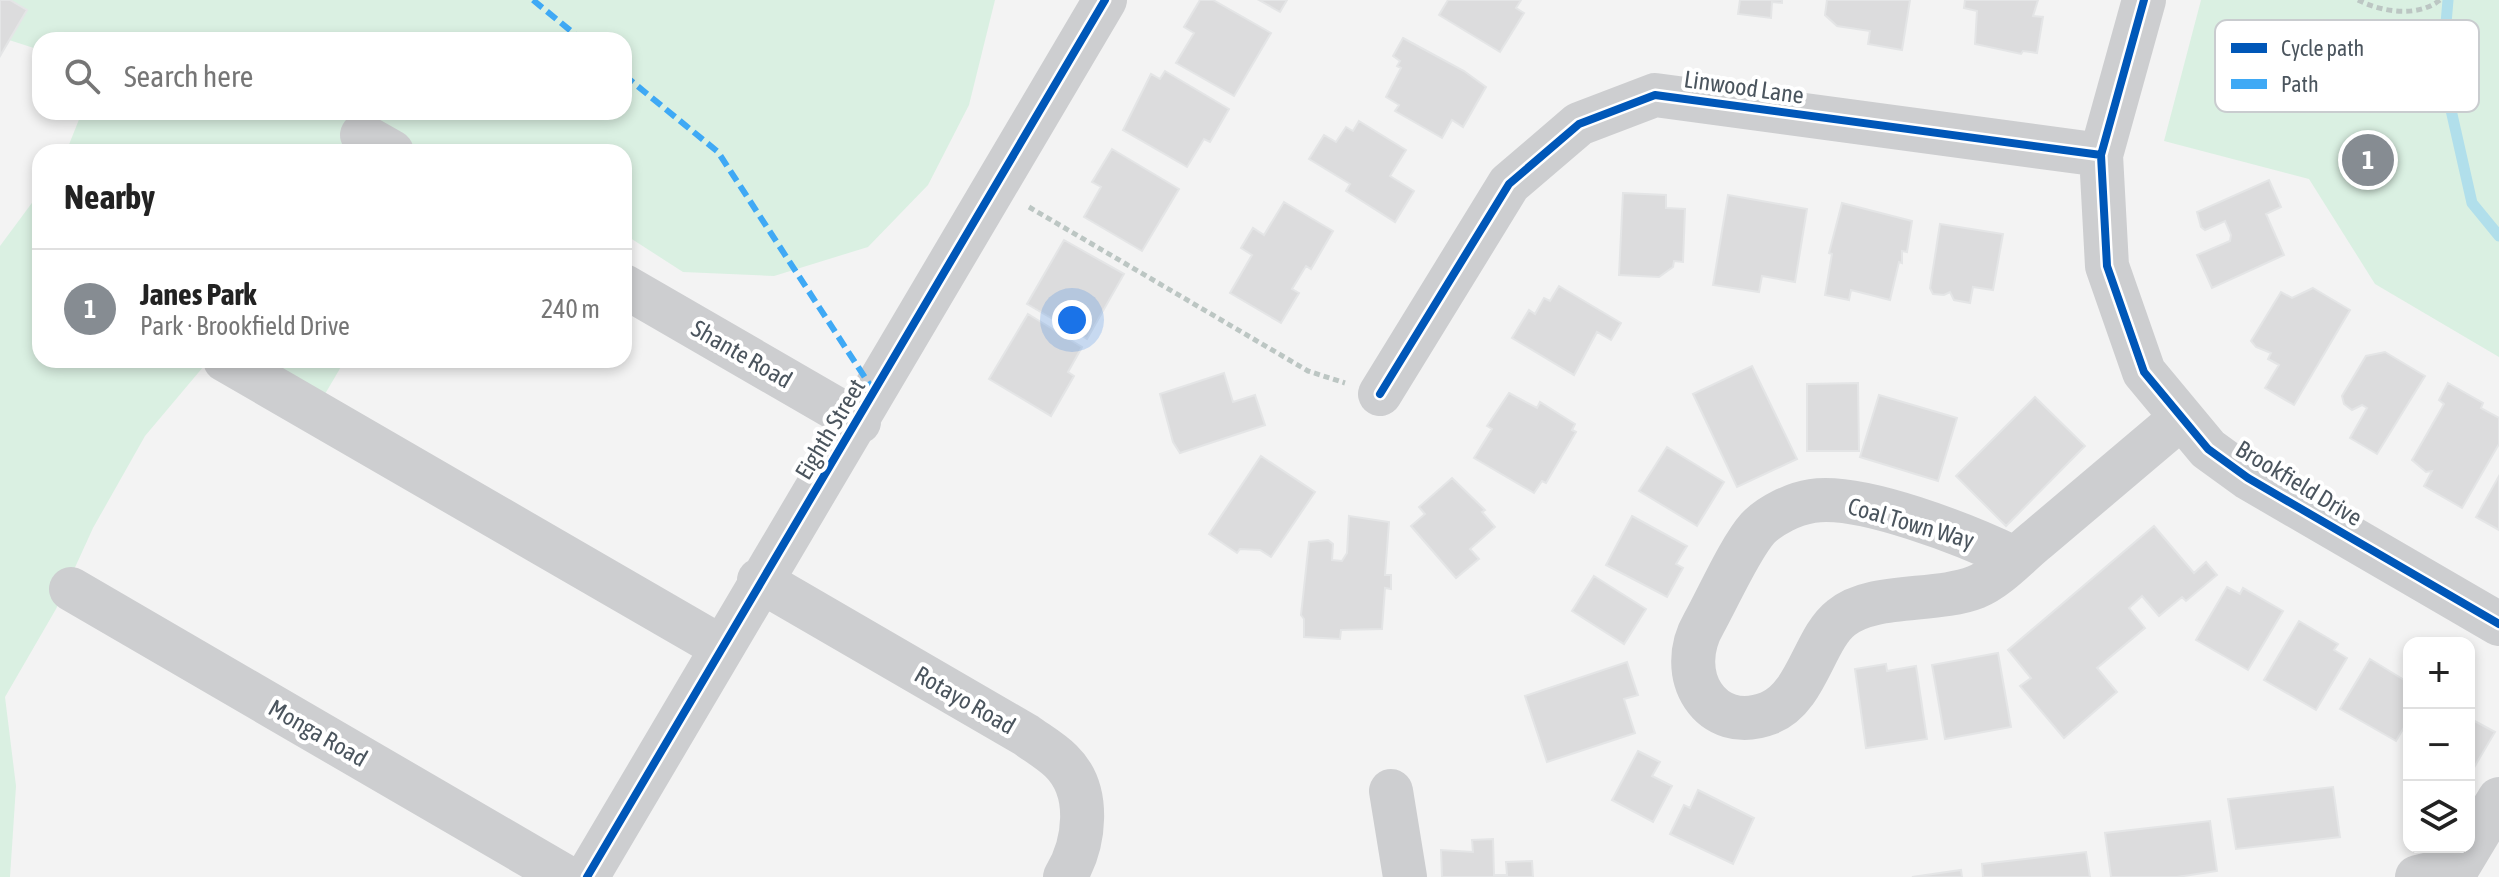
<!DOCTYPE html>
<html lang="en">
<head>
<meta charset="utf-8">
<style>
  :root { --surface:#fff; --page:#f6f6f6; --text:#222; --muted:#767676; --line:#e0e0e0; --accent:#868c92 }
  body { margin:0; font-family:"Asap Condensed",sans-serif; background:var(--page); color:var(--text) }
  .controls { position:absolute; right:24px; bottom:24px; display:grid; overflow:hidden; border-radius:16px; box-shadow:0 4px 12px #0003 }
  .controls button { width:72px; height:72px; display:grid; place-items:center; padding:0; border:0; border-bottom:2px solid var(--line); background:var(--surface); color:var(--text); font:40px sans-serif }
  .you { position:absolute; left:1072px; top:320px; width:28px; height:28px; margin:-20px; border:6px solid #fff; border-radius:50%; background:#1a73e8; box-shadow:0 0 0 12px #1a73e833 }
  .badge { display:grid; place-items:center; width:52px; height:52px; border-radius:50%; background:var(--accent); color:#fff; font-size:26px; font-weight:700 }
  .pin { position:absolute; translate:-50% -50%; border:4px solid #fff; box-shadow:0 2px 8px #0006 }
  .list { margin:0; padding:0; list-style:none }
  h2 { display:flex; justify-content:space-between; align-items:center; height:104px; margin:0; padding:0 32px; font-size:34px }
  h2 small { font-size:26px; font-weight:400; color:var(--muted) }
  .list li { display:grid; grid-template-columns:52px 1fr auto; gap:24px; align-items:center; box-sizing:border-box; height:120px; padding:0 32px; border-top:2px solid var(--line) }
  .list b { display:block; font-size:30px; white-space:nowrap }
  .list p { margin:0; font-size:26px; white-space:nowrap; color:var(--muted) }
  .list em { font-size:26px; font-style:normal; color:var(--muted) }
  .icon { flex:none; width:44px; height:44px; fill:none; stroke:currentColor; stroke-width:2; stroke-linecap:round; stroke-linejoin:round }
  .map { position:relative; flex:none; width:2499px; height:877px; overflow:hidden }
  .search { position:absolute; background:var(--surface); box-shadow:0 4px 12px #0003; left:32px; top:32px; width:600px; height:88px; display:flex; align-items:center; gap:20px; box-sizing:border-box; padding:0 28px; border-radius:24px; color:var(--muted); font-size:30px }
  .panel { position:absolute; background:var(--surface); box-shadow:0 4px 12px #0003; left:32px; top:144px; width:600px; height:224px; border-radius:24px }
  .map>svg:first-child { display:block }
  .green { fill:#daf0e2 }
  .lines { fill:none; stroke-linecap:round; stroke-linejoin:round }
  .stream { stroke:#b1dfeb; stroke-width:11 }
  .building { fill:#dcdcdd; stroke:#e4e5e6; stroke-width:2 }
  .path { stroke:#bcc6c3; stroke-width:5; stroke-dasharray:6 4; stroke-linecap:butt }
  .minor { stroke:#cdced0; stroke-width:44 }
  .quiet { stroke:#3fa9f5; stroke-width:6; stroke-dasharray:12 6; stroke-linecap:butt }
  .cycleway-casing { stroke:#fff; stroke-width:13 }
  .cycleway { stroke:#0057b8; stroke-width:8 }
  .labels { text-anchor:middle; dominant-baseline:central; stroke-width:8; stroke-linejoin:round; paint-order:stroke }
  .street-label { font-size:24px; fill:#4b555e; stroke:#fff }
  .key { fill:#fff; stroke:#c9cccf; stroke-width:2 }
  .key-label { font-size:22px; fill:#4b555e }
</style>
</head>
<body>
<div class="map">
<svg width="2499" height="877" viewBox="0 0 2499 877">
  <rect width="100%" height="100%" fill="#f3f3f3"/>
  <path class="green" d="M0,0H995L969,105L928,185L868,247L774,276L683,272L624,234V152H404L362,135L324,152H66L82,112H624V40H40V50L9,40Z
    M2201,0H2499V357L2375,284L2309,179L2164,141Z
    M40,192V360H209L145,436L93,528L56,609L5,697L16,786L10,877H0V246Z
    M268,360H345L325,394Z"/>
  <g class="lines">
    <path class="stream" d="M2448,0L2442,70L2472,203L2499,236"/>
  </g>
  <path class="building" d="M0,0H10L27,10L0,56Z
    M1200,0H1213L1271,33L1234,96L1176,63L1194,33L1184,27Z
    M1259,0H1287L1280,12Z
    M1448,0H1521L1516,8L1524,13L1500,52L1439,15Z
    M1740,0H1739H1782V3L1772,2L1771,18L1738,14Z
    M1827,0H1910L1902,50L1868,44L1870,31L1837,26L1825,15Z
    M1965,0H2038L2033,16L2043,17L2037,53L2023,51L2021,54L1975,44L1977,11L1964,8Z
    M1403,38L1464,71L1486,87L1463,127L1452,120L1442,138L1395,111L1399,105L1386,97L1401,68L1397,66L1400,61L1393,56Z
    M1165,71L1229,109L1210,142L1204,139L1187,167L1123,130L1151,74L1160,79Z
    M1359,121L1406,150L1390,176L1414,191L1395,222L1346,191L1350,184L1309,159L1324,135L1336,142L1346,127L1353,131Z
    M1112,149L1179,189L1142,251L1084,217L1101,187L1092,182Z
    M2269,180L2281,207L2266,214L2284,255L2212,288L2197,255L2230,241L2231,235L2225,221L2205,230L2201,227L2197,212Z
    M1623,193L1666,195V208L1685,209L1683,262L1674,261L1673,267L1659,277L1619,275Z
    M1728,195L1807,209L1795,282L1762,276L1759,292L1713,285Z
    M1284,202L1333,231L1311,269L1306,266L1292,289L1299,293L1281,323L1230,293L1252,255L1241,248L1253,228L1264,235Z
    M1842,203L1912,221L1907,252L1902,251V263L1899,262L1890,300L1851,290L1849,300L1825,295L1832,254L1829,253Z
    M1940,224L2003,234L1993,290L1973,287L1970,303L1954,300L1950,292L1944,295L1933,294L1930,288Z
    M1064,240L1124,274L1087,339L1027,304Z
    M1559,286L1621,323L1611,340L1597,332L1574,375L1512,338L1529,310L1535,314L1544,298L1550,301Z
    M2313,288L2350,310L2294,405L2265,388L2279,365L2268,359L2271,353L2256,347L2251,341L2281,292L2292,298Z
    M1028,314L1082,347L1068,372L1074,376L1051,416L989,379Z
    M2385,352L2425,376L2377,454L2350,438L2367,408L2362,405L2352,410L2344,404L2342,396L2366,356Z
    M1752,366L1797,459L1737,487L1693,394Z
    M1224,373L1233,402L1255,395L1265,425L1180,453L1173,442L1160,394Z
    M1858,383L1859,451H1807V384Z
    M2448,383L2483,403L2481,408L2499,418V444L2462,508L2424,486L2432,471L2426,472L2412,460L2444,404L2439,400Z
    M1509,393L1537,408L1540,402L1575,424L1572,430L1576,432L1546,483L1542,481L1534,493L1474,458L1492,429L1487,426Z
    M1879,395L1957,418L1938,481L1860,457Z
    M2035,397L2085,446L2006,526L1956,476Z
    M1667,447L1724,482L1697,526L1639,491Z
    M1261,456L1315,492L1271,557L1260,550L1240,549L1237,553L1209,534Z
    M2499,476V530L2476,517Z
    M1452,478L1485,510L1482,512L1495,527L1470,549L1479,559L1456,578L1411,526L1425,514L1419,507Z
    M1349,516L1389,522L1385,575H1391V589L1385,588L1382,629L1341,630L1340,639L1304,637V619L1301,615L1309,542L1328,540L1333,544L1332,560L1342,561L1347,553Z
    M1632,516L1687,546L1676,564L1683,568L1667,597L1606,565Z
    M2154,526L2194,573L2206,562L2217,575L2186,601L2182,597L2159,616L2142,596L2129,608L2145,628L2097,668L2117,692L2064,738L2020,686L2031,678L2008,650Z
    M1594,576L1646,609L1624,644L1572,611Z
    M2227,587L2240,594L2243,588L2283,611L2248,670L2196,640Z
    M2299,621L2338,644L2334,650L2347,658L2316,710L2264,680Z
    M1998,653L2011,727L1945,739L1932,665Z
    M2370,659L2409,683V719L2396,741L2340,709Z
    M1627,662L1638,695L1624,699L1635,733L1547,762L1525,696Z
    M1886,664L1887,671L1916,666L1927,739L1866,748L1855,669Z
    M2469,718L2495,732L2469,776Z
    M1638,751L1660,762L1652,776L1672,786L1653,822L1612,800Z
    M2333,787L2340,837L2236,849L2228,799Z
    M1698,790L1754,818L1733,864L1670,834L1684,805L1690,808Z
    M2210,821L2217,871L2177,877H2111L2105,833Z
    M1493,839L1494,875H1507L1506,862L1532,861L1533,877H1442L1441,850L1473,852L1472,840Z
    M2086,852L2090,877H1983L1982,864Z
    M1961,870L1962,877H1912Z"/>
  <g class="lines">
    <path class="path" d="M2358,0C2382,12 2417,18 2440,0
      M1029,207L1308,371L1345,383"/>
    <path class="minor" d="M2144,0L2101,155L2107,266L2144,372L2208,449L2248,478L2499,624
      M362,135L392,152
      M624,286L859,422
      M225,360L721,647
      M1380,394L1509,184L1579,124L1655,95L2101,155
      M2014,558C1969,536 1861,493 1812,501C1793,504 1771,515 1758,528C1740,548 1718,598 1704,623C1674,674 1710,736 1769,713C1807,698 1814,639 1841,618C1872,592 1936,603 1976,587C1998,578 2019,554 2038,539C2086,498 2134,458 2181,418
      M759,580L1026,735C1037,743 1051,751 1061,761C1092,791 1085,844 1065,877
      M71,589L566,877
      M1391,791L1405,877
      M587,877L1105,0
      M2417,877L2458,867L2499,799"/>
    <path class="quiet" d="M533,0L582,40
      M624,75L718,152L875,393"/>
    <g class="cycleway-casing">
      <path id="cycleway" d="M2144,0L2101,155L2107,266L2144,372L2208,449L2248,478L2499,624
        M1380,394L1509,184L1579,124L1655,95L2101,155
        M587,877L1105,0"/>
    </g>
    <use href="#cycleway" class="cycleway"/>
  </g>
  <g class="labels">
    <g class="street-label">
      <text transform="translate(1744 87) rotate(8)">Linwood Lane</text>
      <text transform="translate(742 354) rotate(30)">Shante Road</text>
      <text transform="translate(830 429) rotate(-59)">Eighth Street</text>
      <text transform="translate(2299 483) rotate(31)">Brookfield Drive</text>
      <text transform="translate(1911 523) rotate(16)">Coal Town Way</text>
      <text transform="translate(965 700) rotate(30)">Rotayo Road</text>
      <text transform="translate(318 733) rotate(30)">Monga Road</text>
    </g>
  </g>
  <rect x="2215" y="20" width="264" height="92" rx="12" class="key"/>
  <rect x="2231" y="43" width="36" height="10" fill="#0057b8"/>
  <rect x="2231" y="79" width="36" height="10" fill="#3fa9f5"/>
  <g class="key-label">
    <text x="2281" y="56">Cycle path</text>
    <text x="2281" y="92">Path</text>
  </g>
</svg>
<div class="controls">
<button>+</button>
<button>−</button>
<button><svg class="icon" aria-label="layers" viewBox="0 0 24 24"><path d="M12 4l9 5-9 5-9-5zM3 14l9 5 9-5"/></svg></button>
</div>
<div class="you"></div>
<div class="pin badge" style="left:2368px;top:160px">1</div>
<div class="search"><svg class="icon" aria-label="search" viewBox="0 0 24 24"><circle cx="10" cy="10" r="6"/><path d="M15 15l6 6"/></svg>Search here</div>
<section class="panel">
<h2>Nearby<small></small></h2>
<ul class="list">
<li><span class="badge">1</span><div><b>Janes Park</b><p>Park · Brookfield Drive</p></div><em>240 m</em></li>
</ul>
</section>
</div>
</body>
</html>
